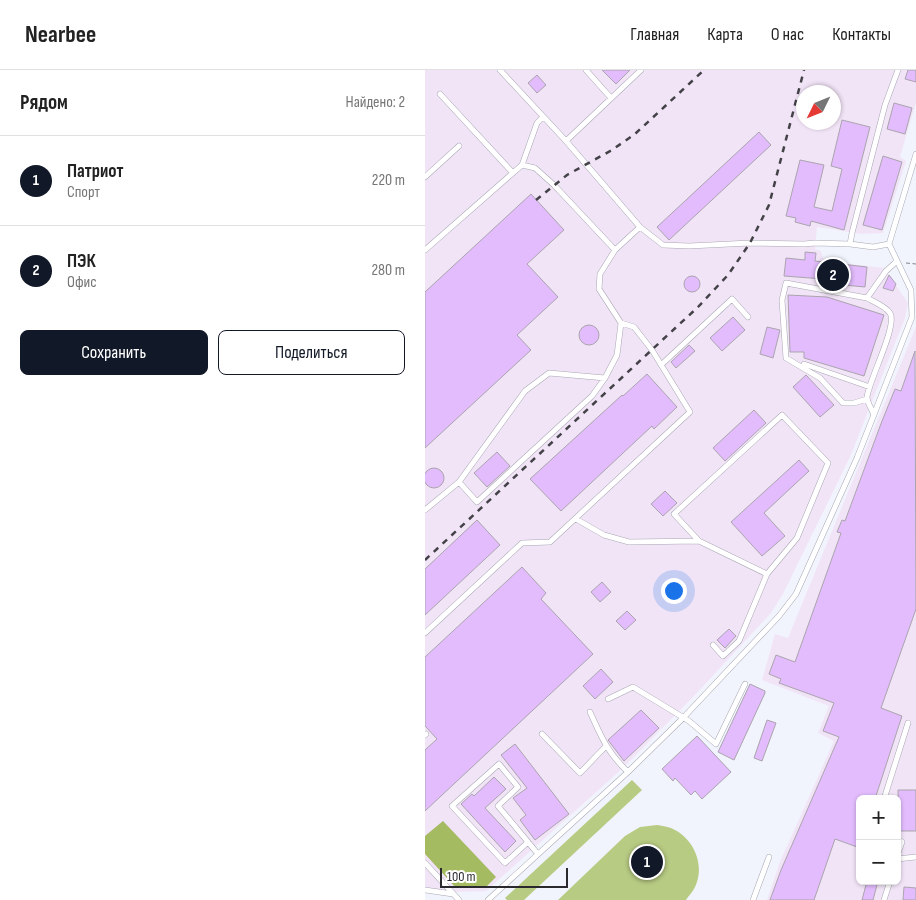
<!DOCTYPE html>
<html lang="ru">
<head>
<meta charset="utf-8">
<style>
  :root { --surface:#fff; --page:#f6f6f6; --text:#222; --muted:#767676; --line:#e0e0e0; --accent:#111827 }
  body { margin:0; font-family:"Sofia Sans Condensed",sans-serif; background:var(--page); color:var(--text) }
  .controls { position:absolute; right:15px; bottom:15px; display:grid; overflow:hidden; border-radius:8px; box-shadow:0 1px 4px #0004 }
  .controls button { width:45px; height:45px; display:grid; place-items:center; padding:0; border:0; border-bottom:1px solid var(--line); background:var(--surface); color:var(--text); font:25px sans-serif }
  .compass { position:absolute; left:371px; top:15px; width:45px; height:45px; border-radius:50%; background:var(--surface); box-shadow:0 1px 4px #0004; rotate:227deg }
  .scale { position:absolute; left:15px; bottom:12px; width:128px; box-sizing:border-box; padding-left:5px; border:2px solid #2a2a2e; border-top:0; font-size:14px; line-height:18px; white-space:nowrap; color:#2a2a2e; -webkit-text-stroke:4px #fff; paint-order:stroke }
  .you { position:absolute; left:248px; top:520px; width:18px; height:18px; margin:-12px; border:4px solid #fff; border-radius:50%; background:#1a73e8; box-shadow:0 0 0 8px #1a73e833 }
  .badge { display:grid; place-items:center; width:32px; height:32px; border-radius:50%; background:var(--accent); color:#fff; font-size:16px; font-weight:700 }
  .pin { position:absolute; translate:-50% -50%; border:2px solid #fff; box-shadow:0 1px 5px #0006 }
  .list { margin:0; padding:0; list-style:none }
  h2 { display:flex; justify-content:space-between; align-items:center; height:65px; margin:0; padding:0 20px; font-size:21px }
  h2 small { font-size:16px; font-weight:400; color:var(--muted) }
  .list li { display:grid; grid-template-columns:32px 1fr auto; gap:15px; align-items:center; box-sizing:border-box; height:90px; padding:0 20px; border-top:1px solid var(--line) }
  .list b { display:block; font-size:19px; white-space:nowrap }
  .list p { margin:0; font-size:16px; white-space:nowrap; color:var(--muted) }
  .list em { font-size:16px; font-style:normal; color:var(--muted) }
  .actions { display:flex; gap:10px; padding:15px 20px }
  .actions a { flex:1; padding:11px 0; border:1px solid var(--accent); border-radius:8px; text-align:center; font-size:18px; color:var(--accent) }
  .actions .main { background:var(--accent); color:#fff }
  .map { position:relative; flex:none; width:491px; height:830px; overflow:hidden }
  header { display:flex; align-items:center; gap:30px; box-sizing:border-box; height:70px; padding:0 25px; background:var(--surface); border-bottom:1px solid var(--line) }
  header strong { font-size:24px }
  nav { display:flex; gap:28px; margin-inline-start:auto; font-size:18px }
  main { display:flex }
  aside { flex:1; background:var(--surface) }
  .map>svg:first-child { display:block }
  .industrial { fill:#f2e4f7; fill-rule:evenodd }
  .green { fill:#b8cb83 }
  .forest { fill:#a5bb61 }
  .building { fill:#e2bcfc; stroke:#aaa4ad }
  .lines { fill:none; stroke-linecap:round; stroke-linejoin:round }
  .lane-casing { stroke:#a7a8b2; stroke-width:6 }
  .path { stroke:#84858b; stroke-width:1; stroke-dasharray:4 2.5; stroke-linecap:butt }
  .lane { stroke:#fff; stroke-width:5 }
  .rail { stroke:#424247; stroke-width:2.5; stroke-dasharray:6 6; stroke-linecap:butt }
</style>
</head>
<body>
<header>
<strong>Nearbee</strong>
<nav><a>Главная</a><a>Карта</a><a>О нас</a><a>Контакты</a></nav>
</header>
<main>
<aside>
<h2>Рядом<small>Найдено: 2</small></h2>
<ul class="list">
<li><span class="badge">1</span><div><b>Патриот</b><p>Спорт</p></div><em>220 m</em></li>
<li><span class="badge">2</span><div><b>ПЭК</b><p>Офис</p></div><em>280 m</em></li>
</ul>
<div class="actions"><a class="main">Сохранить</a><a>Поделиться</a></div>
</aside>
<div class="map">
<svg width="491" height="830" viewBox="0 0 491 830">
  <rect width="100%" height="100%" fill="#f1f3fd"/>
  <path class="industrial" d="M0,0H491V32L475,87L481,91L458,163L437,164L392,157L390,179L396,181L399,191L459,198L483,233L480,248L425,387L359,522L346,543L270,625L198,698L61,821L0,823ZM378,22H408V52H378Z
    M491,257V830H342L355,792L409,671L393,663L404,636L337,610L350,564L363,568ZM435,729H472V811H435Z"/>
  <path class="green" d="M207,710L217,720L99,830H82L80,828Z
    M232,755C238,756 245,757 250,760C270,771 280,796 270,817C268,822 263,826 261,830H133L200,766L215,757Z"/>
  <path class="forest" d="M18,751L71,807L61,817H30L0,784V766Z"/>
  <path class="building" d="M177,0H205L191,14Z
    M483,0H491V12L480,9Z
    M112,5L121,15L112,23L103,13Z
    M469,33L487,38L480,64L462,59Z
    M417,50L445,57L419,160L386,151L385,156L370,152L371,148L361,146L375,90L399,95L389,137L407,141L417,99L406,96Z
    M334,62L346,75L244,170L232,157Z
    M458,86L477,92L457,160L438,155Z
    M106,124L139,160L102,194L133,227L92,265L106,280L0,378V222Z
    M380,182L391,183L390,191L442,197L440,217L398,213V209L359,206L361,188L380,190Z
    M464,205L471,214L468,221L458,218Z
    M259 214a8 8 0 1 1 16 0a8 8 0 1 1-16 0Z
    M363,225L402,227L459,245L439,306L379,288V282H365Z
    M308,247L320,260L297,281L285,268Z
    M154 265a10 10 0 1 1 20 0a10 10 0 1 1-20 0Z
    M342,257L355,260L348,288L335,284Z
    M264,275L270,281L251,298L246,292Z
    M490,281L491,539L456,638L477,646L450,729H435V778L410,769L389,830H345L356,800L414,667L398,661L409,633L354,613L356,609L344,604L351,585L370,592L416,463L412,462L417,450L420,451L457,351L470,319L476,321Z
    M222,304L252,337L229,359L227,356L136,441L105,409L197,325L198,326Z
    M381,305L409,335L395,347L368,317Z
    M329,340L341,353L300,391L288,378Z
    M72,382L85,396L62,417L49,403Z
    M374,390L384,401L339,443L360,466L337,486L306,452Z
    M-1 408a10 10 0 1 1 20 0a10 10 0 1 1-20 0Z
    M240,421L252,433L238,446L226,434Z
    M52,450L75,475L0,545V499Z
    M97,497L121,523L116,529L168,584L0,741V680L12,669L0,656V587Z
    M177,512L186,522L175,532L166,522Z
    M202,541L211,550L200,560L191,551Z
    M304,559L311,566L300,578L292,570Z
    M176,599L188,612L170,629L158,616Z
    M325,614L340,621V623L309,690L293,682Z
    M216,640L234,658L199,691L183,670Z
    M342,650L351,653L337,691L329,688Z
    M272,666L306,702L277,729L270,721L266,725L250,708L248,711L237,699Z
    M90,674L144,744L110,770L95,750L101,745L88,728L102,718L76,685Z
    M69,707L81,719L60,738L91,771L80,782L36,734L47,724L49,726Z
    M473,720H491V761H474Z
    M442,811H453L448,830H437Z
    M479,817L491,818V830H478Z"/>
  <g class="lines">
    <g class="lane-casing">
      <path id="lane" d="M75,0L141,71
        M161,0L186,28
        M15,24L88,103
        M97,95L110,98L129,115L190,180
        M0,107L34,76
        M425,174L427,163L460,35L473,0
        M464,174L491,84
        M0,180L97,95L112,53L118,47
        M442,228C449,232 460,236 465,243C473,255 444,310 442,327C442,333 447,339 449,345
        M379,294L445,317
        M236,295L307,229L323,247
        M442,329L429,333H418L395,308L361,288L357,230L361,213L442,228L461,201L472,191
        M34,412L52,432L167,326L180,308L192,285L196,253L174,219L175,204L190,180L215,157
        M0,440L34,412L100,321L124,303L180,308
        M151,449L179,465L204,472L274,471L249,444L357,345L403,393L372,468L342,504L274,471
        M0,563L97,473L125,472L265,342L227,280L209,257L196,253
        M288,575L298,586L314,571L342,504
        M183,629L208,617L264,651L291,674L320,614
        M165,642C177,668 182,682 203,702
        M117,664L155,703L181,676
        M0,665L1,664
        M459,729L483,653
        M472,769L477,772L472,786
        M103,772L80,793L27,736L74,694L93,717L73,736L113,784
        M472,789L491,787
        M0,793L34,830
        M0,820L28,824
        M63,830L203,702L258,648L354,546L371,524L432,388L487,247L486,220L464,174L448,177L425,174L390,173L379,174L325,173L264,176L238,175L215,157L141,71L216,0
        M328,830L344,787
        M459,830L465,811"/>
    </g>
    <path class="path" d="M481,193L491,194"/>
    <use href="#lane" class="lane"/>
    <path class="rail" d="M111,130L142,105L187,80L210,64L279,0
      M0,490L273,237L303,205L325,173L344,135L379,0"/>
  </g>
</svg>
<div class="controls">
<button>+</button>
<button>−</button>
</div>
<svg class="compass" viewBox="-18 -18 36 36"><path d="M0-13l5 13h-10z" fill="#e53935"/><path d="M0 13l5-13h-10z" fill="#767676"/></svg>
<div class="scale">100 m</div>
<div class="you"></div>
<div class="pin badge" style="left:222px;top:792px">1</div>
<div class="pin badge" style="left:408px;top:205px">2</div>
</div>
</main>
</body>
</html>
